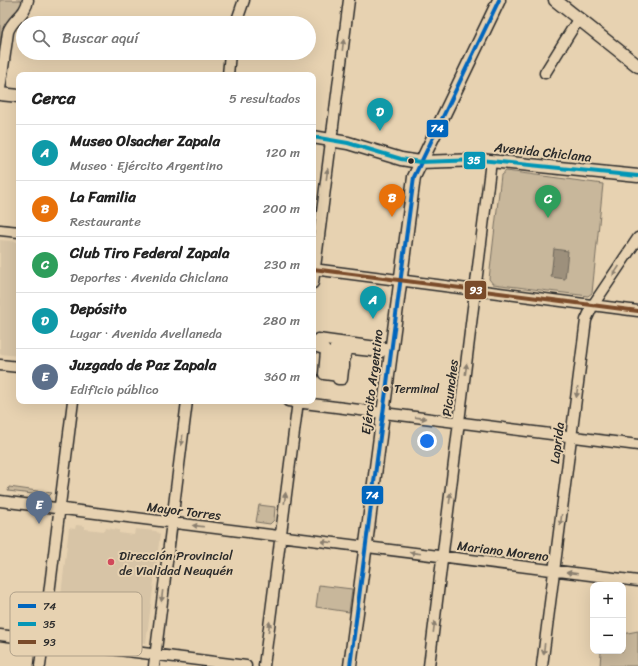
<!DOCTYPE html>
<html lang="es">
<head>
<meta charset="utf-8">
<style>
  :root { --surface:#fff; --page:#f2f2f2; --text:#222; --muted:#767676; --line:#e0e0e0; --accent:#0f766e }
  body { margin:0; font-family:Sriracha,sans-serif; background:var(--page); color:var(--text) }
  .controls { position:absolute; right:12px; bottom:12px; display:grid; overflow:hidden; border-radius:8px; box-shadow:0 4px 16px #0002 }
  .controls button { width:36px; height:36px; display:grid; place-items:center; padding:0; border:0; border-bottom:1px solid var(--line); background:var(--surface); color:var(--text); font:20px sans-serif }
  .you { position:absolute; left:427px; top:441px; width:14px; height:14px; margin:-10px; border:3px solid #fff; border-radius:50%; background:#1a73e8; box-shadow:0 0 0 6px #1a73e833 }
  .badge { display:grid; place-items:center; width:26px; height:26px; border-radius:50%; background:var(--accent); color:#fff; font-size:13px; font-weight:700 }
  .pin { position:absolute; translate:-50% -33px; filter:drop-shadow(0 1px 2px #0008) }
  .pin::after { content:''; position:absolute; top:21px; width:14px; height:12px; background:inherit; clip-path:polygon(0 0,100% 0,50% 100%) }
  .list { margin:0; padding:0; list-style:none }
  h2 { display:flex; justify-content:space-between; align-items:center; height:52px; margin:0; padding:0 16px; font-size:17px }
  h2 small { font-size:13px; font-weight:400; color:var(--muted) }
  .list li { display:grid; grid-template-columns:26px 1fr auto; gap:12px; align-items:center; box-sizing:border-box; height:56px; padding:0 16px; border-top:1px solid var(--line) }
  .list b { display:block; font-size:15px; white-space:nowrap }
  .list p { margin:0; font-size:13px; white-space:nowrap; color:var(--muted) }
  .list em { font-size:13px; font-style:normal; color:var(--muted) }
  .icon { flex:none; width:22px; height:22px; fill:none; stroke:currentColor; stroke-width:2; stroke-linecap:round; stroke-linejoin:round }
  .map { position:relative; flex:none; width:638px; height:666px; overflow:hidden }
  .search { position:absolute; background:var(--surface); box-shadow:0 4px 16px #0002; left:16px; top:16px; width:300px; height:44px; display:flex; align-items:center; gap:10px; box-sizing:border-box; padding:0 14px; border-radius:22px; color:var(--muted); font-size:15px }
  .panel { position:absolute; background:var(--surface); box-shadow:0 4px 16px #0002; left:16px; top:72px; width:300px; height:332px; border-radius:8px }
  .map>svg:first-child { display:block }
  .built { fill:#d7c4a6 }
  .green { fill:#c8b79b; stroke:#7a7163 }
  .water { fill:#9d907c; stroke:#6f685c }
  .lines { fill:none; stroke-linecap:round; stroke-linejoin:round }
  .minor-casing { stroke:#2b2b2b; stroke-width:13 }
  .major-casing { stroke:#2b2b2b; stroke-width:15 }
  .minor { stroke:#e7d2b1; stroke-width:10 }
  .major { stroke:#e7d2b1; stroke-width:12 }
  .bus-1-casing { stroke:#e7d2b1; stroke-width:7 }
  .bus-2-casing { stroke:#e7d2b1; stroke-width:7 }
  .bus-3-casing { stroke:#e7d2b1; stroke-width:7 }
  .bus-1 { stroke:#0065bd; stroke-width:4 }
  .bus-2 { stroke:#0696b6; stroke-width:4 }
  .bus-3 { stroke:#7a4b2a; stroke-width:4 }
  .oneway { fill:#897e6e }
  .bus-dot { fill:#2b2b2b; stroke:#e7d2b1; stroke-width:1.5 }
  .poi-dot { fill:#d1495b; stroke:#e7d2b1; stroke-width:1.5 }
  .labels { text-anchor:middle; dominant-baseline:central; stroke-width:4; stroke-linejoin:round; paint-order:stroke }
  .bus-label { font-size:12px; fill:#2b2b2b; stroke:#e7d2b1; text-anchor:start }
  .street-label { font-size:13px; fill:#2b2b2b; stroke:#e7d2b1 }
  .poi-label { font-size:13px; fill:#2b2b2b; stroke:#e7d2b1; text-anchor:start }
  .key { fill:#e7d2b1; stroke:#afa089; stroke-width:1 }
  .key-label { font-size:11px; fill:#2b2b2b }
  .line-badge { stroke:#e7d2b1; stroke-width:1.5 }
  .badge-label { font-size:11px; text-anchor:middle; font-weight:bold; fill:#fff }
</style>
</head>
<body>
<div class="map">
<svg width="638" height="666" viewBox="0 0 638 666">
  <rect width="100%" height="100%" fill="#e7d2b1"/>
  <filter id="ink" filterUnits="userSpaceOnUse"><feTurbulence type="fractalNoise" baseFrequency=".025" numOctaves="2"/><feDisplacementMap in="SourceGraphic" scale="8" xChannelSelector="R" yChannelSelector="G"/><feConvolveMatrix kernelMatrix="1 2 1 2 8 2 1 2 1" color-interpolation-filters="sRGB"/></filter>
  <g filter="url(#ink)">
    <path class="built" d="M0,240L19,242V356L0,354Z
      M76,525L85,526V529L105,531L106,528L119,530V533L134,535L135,529L156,531L160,535L146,643L60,632L57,628L69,528L75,529Z"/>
    <path class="green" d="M0,0H24L22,6L5,26L0,57Z
      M506,171L603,184L592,293L588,296L493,284L489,279L501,175Z
      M9,487L52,493L49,496L8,491Z
      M259,505L275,507L274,520L270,524L256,522Z
      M319,585L352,589L349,612L316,607Z
      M638,631V666H600L601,651H623V634Z"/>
    <path class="water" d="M554,249L568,251L565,279L551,277Z"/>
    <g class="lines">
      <g class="minor-casing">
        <path id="minor" d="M236,23L244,0
          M545,73L579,18
          M228,75L230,53
          M0,89L8,32C12,19 26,15 28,0
          M0,230L19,232
          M313,269L638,311
          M313,283L349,0
          M318,339L384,348L381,352L335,347V351L346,352L345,355L334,354V357L345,358L344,361L334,360L333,363L344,364V367L333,366V369L343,370L342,379H338L339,376L324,374L326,351L324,349L317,347Z
          M0,365L19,367
          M288,401L638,445
          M0,501L638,581
          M0,635L246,666
          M40,666L73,401
          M154,666L187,401
          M264,666L298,401
          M429,666L491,161
          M542,666L586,320L593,305L638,238"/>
      </g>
      <g class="major-casing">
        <path id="major" d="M555,0L638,66
          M0,94L19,96
          M313,137L348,143L401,159L420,162L480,160L638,176
          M350,666L414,177L499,0"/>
      </g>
      <use href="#minor" class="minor"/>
      <use href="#major" class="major"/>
      <g class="bus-1-casing">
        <path id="bus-1" d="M350,666L414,177L499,0"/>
      </g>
      <g class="bus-2-casing">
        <path id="bus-2" d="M313,137L348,143L401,159L420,162L480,160L638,176"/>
      </g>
      <g class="bus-3-casing">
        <path id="bus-3" d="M313,269L638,311"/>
      </g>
      <use href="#bus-1" class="bus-1"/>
      <use href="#bus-2" class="bus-2"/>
      <use href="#bus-3" class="bus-3"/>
    </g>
    <defs><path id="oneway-solid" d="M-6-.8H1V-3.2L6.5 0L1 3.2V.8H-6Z"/></defs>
    <g class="oneway">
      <use href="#oneway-solid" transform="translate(343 45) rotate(-83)"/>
      <use href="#oneway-solid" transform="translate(327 174) rotate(-83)"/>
      <use href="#oneway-solid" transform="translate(616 271) rotate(124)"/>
      <use href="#oneway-solid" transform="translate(466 369) rotate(-83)"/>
      <use href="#oneway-solid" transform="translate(577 392) rotate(97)"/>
      <use href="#oneway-solid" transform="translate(421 418) rotate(7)"/>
      <use href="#oneway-solid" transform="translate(182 440) rotate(97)"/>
      <use href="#oneway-solid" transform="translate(285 498) rotate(-83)"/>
      <use href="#oneway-solid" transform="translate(450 498) rotate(-83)"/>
      <use href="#oneway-solid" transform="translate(561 520) rotate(97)"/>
      <use href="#oneway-solid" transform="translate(198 526) rotate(-173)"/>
      <use href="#oneway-solid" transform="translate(327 542) rotate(-173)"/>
      <use href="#oneway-solid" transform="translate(415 553) rotate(-173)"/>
      <use href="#oneway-solid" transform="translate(572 573) rotate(-173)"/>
      <use href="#oneway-solid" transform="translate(162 596) rotate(97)"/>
      <use href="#oneway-solid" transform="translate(269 627) rotate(-83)"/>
      <use href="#oneway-solid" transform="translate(434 627) rotate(-83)"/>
      <use href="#oneway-solid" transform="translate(544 649) rotate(97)"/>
    </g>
  </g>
  <g class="bus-dot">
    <circle cx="411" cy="161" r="3.5"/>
    <circle cx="386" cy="389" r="3.5"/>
  </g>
  <circle class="poi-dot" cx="111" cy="562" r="4"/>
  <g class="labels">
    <g class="bus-label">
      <text x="394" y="389">Terminal</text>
    </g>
    <g class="street-label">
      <text transform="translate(543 152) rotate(6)">Avenida Chiclana</text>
      <text transform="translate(372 382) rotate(-83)">Ejército Argentino</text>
      <text transform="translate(450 388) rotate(-83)">Picunches</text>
      <text transform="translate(557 443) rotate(-83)">Laprida</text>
      <text transform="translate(184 511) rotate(7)">Mayor Torres</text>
      <text transform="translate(503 551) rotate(7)">Mariano Moreno</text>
    </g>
    <g class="poi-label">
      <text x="119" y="555">Dirección Provincial<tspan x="119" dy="15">de Vialidad Neuquén</tspan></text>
    </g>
  </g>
  <rect x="10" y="592" width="132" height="64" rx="6" class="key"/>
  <rect x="18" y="604" width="18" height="4" fill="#0065bd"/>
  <rect x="18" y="622" width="18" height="4" fill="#0696b6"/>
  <rect x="18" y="640" width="18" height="4" fill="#7a4b2a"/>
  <g class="key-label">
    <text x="43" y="610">74</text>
    <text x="43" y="628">35</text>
    <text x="43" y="646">93</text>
  </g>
  <g class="line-badge">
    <rect x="426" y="119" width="23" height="19" rx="4" fill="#0065bd"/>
    <rect x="463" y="151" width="23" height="19" rx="4" fill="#0696b6"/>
    <rect x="464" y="280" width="23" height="20" rx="4" fill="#7a4b2a"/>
    <rect x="361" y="485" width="23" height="20" rx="4" fill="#0065bd"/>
  </g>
  <g class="badge-label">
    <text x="437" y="132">74</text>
    <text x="474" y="164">35</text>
    <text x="476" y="294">93</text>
    <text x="372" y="499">74</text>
  </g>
</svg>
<div class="controls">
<button>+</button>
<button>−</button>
</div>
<div class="you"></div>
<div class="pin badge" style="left:373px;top:319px;background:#0f9aa8">A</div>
<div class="pin badge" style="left:392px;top:217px;background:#e8710a">B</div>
<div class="pin badge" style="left:548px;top:218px;background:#2e9e5b">C</div>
<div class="pin badge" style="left:380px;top:131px;background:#0f9aa8">D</div>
<div class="pin badge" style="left:39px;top:524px;background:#5c6f8a">E</div>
<div class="search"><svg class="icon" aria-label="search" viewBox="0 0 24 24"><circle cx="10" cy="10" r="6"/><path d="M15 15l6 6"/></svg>Buscar aquí</div>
<section class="panel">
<h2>Cerca<small>5 resultados</small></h2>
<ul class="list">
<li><span class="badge" style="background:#0f9aa8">A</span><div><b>Museo Olsacher Zapala</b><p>Museo · Ejército Argentino</p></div><em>120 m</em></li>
<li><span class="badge" style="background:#e8710a">B</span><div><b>La Familia</b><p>Restaurante</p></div><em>200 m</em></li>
<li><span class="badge" style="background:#2e9e5b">C</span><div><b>Club Tiro Federal Zapala</b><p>Deportes · Avenida Chiclana</p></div><em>230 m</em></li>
<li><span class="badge" style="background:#0f9aa8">D</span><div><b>Depósito</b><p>Lugar · Avenida Avellaneda</p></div><em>280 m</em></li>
<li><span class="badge" style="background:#5c6f8a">E</span><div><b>Juzgado de Paz Zapala</b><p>Edificio público</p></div><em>360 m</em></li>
</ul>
</section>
</div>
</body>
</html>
